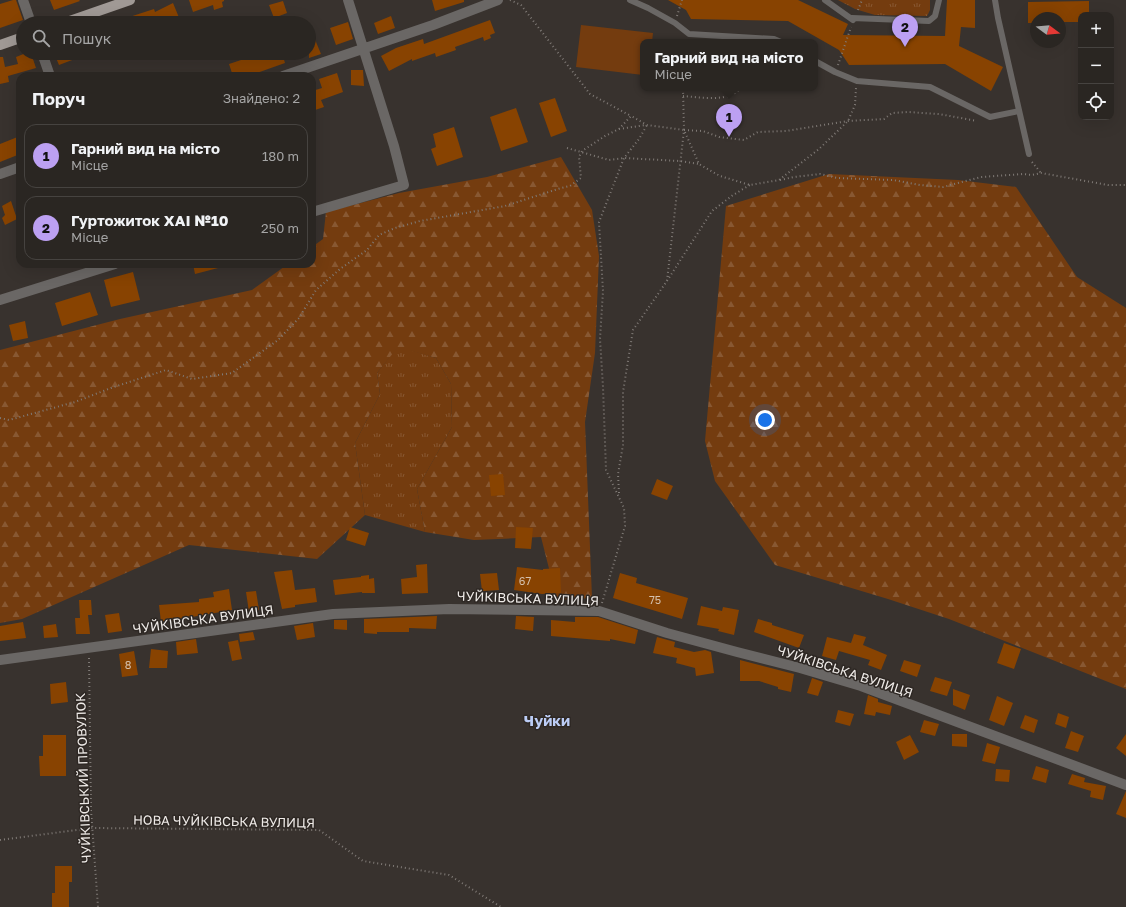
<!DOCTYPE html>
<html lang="uk">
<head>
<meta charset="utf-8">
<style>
  :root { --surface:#2a2622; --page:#36322f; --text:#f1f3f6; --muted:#a5a5a5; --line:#464340; --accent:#bca0f2 }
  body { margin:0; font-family:"Golos Text",sans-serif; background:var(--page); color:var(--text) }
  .controls { position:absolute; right:12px; top:12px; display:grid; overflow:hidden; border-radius:8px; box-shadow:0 4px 16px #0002 }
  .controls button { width:36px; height:36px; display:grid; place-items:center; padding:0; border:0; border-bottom:1px solid var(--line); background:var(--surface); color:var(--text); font:20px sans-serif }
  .compass { position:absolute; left:1030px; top:12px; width:36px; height:36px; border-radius:50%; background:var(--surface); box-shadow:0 4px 16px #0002; rotate:106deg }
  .you { position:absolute; left:765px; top:420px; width:14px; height:14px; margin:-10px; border:3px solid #fff; border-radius:50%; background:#1a73e8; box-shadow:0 0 0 6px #1a73e833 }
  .badge { display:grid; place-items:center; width:26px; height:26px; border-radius:50%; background:var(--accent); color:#111; font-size:13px; font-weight:700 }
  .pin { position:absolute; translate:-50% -33px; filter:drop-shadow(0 1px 2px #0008) }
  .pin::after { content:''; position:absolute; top:21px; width:14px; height:12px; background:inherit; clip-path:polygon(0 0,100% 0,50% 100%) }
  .popup { position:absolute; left:640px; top:39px; width:178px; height:52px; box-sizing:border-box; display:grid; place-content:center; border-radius:8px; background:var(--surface); filter:drop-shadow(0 1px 3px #0005); font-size:13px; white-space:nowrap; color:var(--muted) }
  .popup b { font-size:15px; color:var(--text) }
  .popup::after { content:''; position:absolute; left:50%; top:100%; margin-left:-8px; border:8px solid transparent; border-top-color:var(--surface) }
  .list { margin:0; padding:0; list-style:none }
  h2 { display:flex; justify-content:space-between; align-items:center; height:52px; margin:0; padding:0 16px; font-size:17px }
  h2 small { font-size:13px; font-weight:400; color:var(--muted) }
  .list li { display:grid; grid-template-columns:26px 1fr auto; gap:12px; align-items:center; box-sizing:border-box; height:64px; margin:0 8px 8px; padding:0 8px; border:1px solid var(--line); border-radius:12px }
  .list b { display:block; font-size:15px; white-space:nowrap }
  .list p { margin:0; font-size:13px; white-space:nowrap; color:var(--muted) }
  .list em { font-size:13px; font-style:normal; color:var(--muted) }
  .icon { flex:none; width:22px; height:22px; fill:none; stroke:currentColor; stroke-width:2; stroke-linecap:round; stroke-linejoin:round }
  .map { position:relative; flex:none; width:1126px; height:907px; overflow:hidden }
  .search { position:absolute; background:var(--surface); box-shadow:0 4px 16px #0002; left:16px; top:16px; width:300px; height:44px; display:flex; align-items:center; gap:10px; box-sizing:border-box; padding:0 14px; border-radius:22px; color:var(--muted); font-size:15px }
  .panel { position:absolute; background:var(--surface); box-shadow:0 4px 16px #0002; left:16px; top:72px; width:300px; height:196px; border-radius:12px }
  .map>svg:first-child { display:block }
  .grass { fill:url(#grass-tufts) }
  .forest { fill:url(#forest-firs) }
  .garden { fill:#743c0f }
  .building { fill:#884301 }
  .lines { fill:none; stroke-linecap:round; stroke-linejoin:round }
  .path { stroke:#807b77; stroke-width:2; stroke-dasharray:1 3; stroke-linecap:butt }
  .lane { stroke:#6a6765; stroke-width:6 }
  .street { stroke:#6a6765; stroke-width:10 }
  .primary { stroke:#a09995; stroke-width:10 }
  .labels { text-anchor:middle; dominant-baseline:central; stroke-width:3; stroke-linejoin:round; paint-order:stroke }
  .number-label { font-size:11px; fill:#d5c1ae }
  .street-label { font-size:13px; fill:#efebe8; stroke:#2e2824 }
  .quarter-label { font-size:15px; font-weight:bold; fill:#bccdf6; stroke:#2e2824 }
</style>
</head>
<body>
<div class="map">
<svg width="1126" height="907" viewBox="0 0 1126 907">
  <defs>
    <pattern id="grass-tufts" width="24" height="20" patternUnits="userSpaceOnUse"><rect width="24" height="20" fill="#743c0f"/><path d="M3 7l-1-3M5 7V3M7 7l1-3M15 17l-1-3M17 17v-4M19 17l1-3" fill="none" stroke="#885832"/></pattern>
    <pattern id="forest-firs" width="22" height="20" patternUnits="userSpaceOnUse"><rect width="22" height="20" fill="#743c0f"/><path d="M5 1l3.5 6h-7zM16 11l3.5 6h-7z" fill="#885832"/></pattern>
  </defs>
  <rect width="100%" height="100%" fill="#38322e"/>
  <path class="grass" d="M838,0H930V10L927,16L875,15L855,9Z
    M398,346L436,358L451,384L452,427L417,489L425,532L365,515L355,443L380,394L377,373Z"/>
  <path class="forest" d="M561,157L592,210L599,256L595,353L585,422L592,598L557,600L541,537L474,540L425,532L417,489L452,427L451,384L436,358L398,347L377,373L380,394L355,443L365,515L317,559L189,545L22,619L0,623V350L120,319L252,290L288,264H312V247L323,239L326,212L399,193L487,177Z
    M829,174L958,180L1016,187L1077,277L1126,308V689L949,619L888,599L775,565L715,481L705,441L726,206Z"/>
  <path class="garden" d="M581,25L653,33L652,42H643V75L576,67Z"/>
  <path class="building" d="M13,0H16L23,20L0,28V4Z
    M50,0H79L80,1L54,10Z
    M189,0H224V1L222,2L223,7L214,10L213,5L193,12Z
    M432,0H464V2L435,11Z
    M668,0H798L848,24L843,35L945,36L947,0H975V28L961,27L959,46L1003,67L991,91L945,64L849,65L839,50L788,21L691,19L686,10Z
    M283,1L287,13L274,18L269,5Z
    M1089,1V15H1081V22H1060V18H1036V23H1028V2Z
    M173,3L180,20L173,23H165L163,20L153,23H117V21L154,9L155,12Z
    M391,16L395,28L378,34L374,23Z
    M490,20L495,33L490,35L491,38L484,41L483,37L455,47L456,50L436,57L435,53L412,61V59L389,71L381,56L396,48L423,39L424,44Z
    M348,22L353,39L336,45L330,28Z
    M309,25L321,54L309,58Z
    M26,53H31L36,68L8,76L9,82L0,84V57H3L5,67L18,64L16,57Z
    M54,53H88V54L59,65Z
    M253,53H282L285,63L248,76H233L229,64L247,58L246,55Z
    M351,70H363L364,86L351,85Z
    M337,73L343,92L321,100L324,107L312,111V91L322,88L319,79Z
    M555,98L567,131L551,137L539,103Z
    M516,108L528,142L501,151L490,117Z
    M454,127L463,157L437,166L431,149L436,147L433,134Z
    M20,136V154L0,162V144Z
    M11,201L17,219L5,225L2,218L5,215L2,206Z
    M193,264H222V267L195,274Z
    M133,272L140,300L111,307L104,280Z
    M90,292L98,315L62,326L55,303Z
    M25,321L28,338L13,341L9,325Z
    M503,474L505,495L491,496L489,475Z
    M657,479L673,486L667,500L651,494Z
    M350,527L369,533L365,546L346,540Z
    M516,527L533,528L531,549L515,548Z
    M427,564L428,593L402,594L401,579L417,577L416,565Z
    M517,567L543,570V569L560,568L561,593L542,594L514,590Z
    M292,570L295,590L315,588L317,602L295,605V607L282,609L274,572Z
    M497,573L499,590L482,591L480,574Z
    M620,573L637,578L636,583L688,598L682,619L613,598Z
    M369,575V579L374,578L375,593H362V592L335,595L333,580L361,577V576Z
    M229,589L232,610L186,618V620L161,622L159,605L199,602V599L214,597L213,592Z
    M256,591L259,610L249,612L246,592Z
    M79,600H91L92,615H88L90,634H76L75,618H80Z
    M701,606L722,611L723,607L739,610L734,635L718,631L719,629L697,625Z
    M119,613L122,631L108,633L105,615Z
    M437,616L436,629L409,628V632H377V634L364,633V619Z
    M516,616L534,617L533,631L515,629Z
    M575,617H598L638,630L635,644L610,639V641L551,636V620L575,622Z
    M758,619L772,623V625L804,635L799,648L754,632Z
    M334,620H347V630L334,629Z
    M23,622L26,638L0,641V626Z
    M313,623L315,637L297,640L294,626Z
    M56,624L58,637L44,638L43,626Z
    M253,632L255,640L240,642L239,634Z
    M854,634L866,637L863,645L887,655L881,670L868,665L870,660L839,651L836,660L822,656L827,637L851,643Z
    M657,637L675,642L674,647L694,652L705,650L711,652L714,673L696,676L695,668L676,663L677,658L653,653Z
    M196,639L198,653L177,655L176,642Z
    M238,640L242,659L232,661L228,642Z
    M1004,643L1021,649L1014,669L997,663Z
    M151,649L168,651L167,668H149Z
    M134,651L138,675L122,677L119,654Z
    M740,660L794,674L791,692L778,689V687L759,681H740Z
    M904,660L921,665L917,677L900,671Z
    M935,677L952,682L947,696L930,691Z
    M812,678L823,682L818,696L807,693Z
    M66,682L68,702L51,704L50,684Z
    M953,689L970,695L965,710L953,705Z
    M868,695L878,699V702L892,706L890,715L876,712L875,716L864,714Z
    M997,696L1013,703L1004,726L989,720Z
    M838,710L854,714L850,726L835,722Z
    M1058,713L1069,717L1066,728L1055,724Z
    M1025,715L1038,720L1034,733L1020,728Z
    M924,720L939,724L935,736L920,732Z
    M1071,731L1084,736L1078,752L1065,748Z
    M952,734H967V747L952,746Z
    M1126,734V756L1116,748Z
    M43,735H66V776H40L39,756H43Z
    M910,735L919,752L904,760L896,742Z
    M987,743L1000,747L995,764L982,761Z
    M1036,766L1049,770L1046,783L1032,779Z
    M996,769L1010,770L1009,782L995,781Z
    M1072,774L1085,778L1084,782L1106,786L1103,800L1090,797L1091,791L1068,784Z
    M1126,791V818L1116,814Z
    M55,866H72V882H69V907H52V893H55Z"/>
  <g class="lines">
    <path class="path" d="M510,0L521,5L590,94L631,116
      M858,10L862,0
      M677,16L682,0
      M838,65L851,27
      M683,96C698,97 730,103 740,88
      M619,129L646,125
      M684,130L703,131L719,137L744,140L758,132L786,131L848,121L884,119L892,113L908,112L939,114L977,121
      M567,148L609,160L624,158L680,161L699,164
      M1032,162L1041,173
      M780,180L794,177L820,174L837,178L893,180L920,185L943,187L981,177L1023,174L1032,175L1041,173L1108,185H1126
      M667,281L712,211L733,195L750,185
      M0,418L9,420L75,402L111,388L166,370L192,379L232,373L278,340L299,318L316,290L340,269L367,250L379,235L395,228L420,221L505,206L561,188L570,186L581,178L579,157L582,151L605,136L619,129L631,116L647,125L684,130L699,164L720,176L750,185L779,180L819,149L848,121L855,105L856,88
      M619,493L618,474L623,445V392L633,330L667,281L684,130L683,88
      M602,603L625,526L624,508L606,470L603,387L600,339L603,291L599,222L624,158L639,139L647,125
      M89,658L91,810L98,907
      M0,840L92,828L319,830L363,861L449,875L501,907"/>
    <path class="lane" d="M630,0L648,8L675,23L689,34L774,39L781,42
      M825,0L853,20L852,18L929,21L935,16L939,0
      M995,0L998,18L1029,154
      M815,61L835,72L857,81L930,87L990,117L1019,111"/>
    <path class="street" d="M23,0L31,23
      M42,53L50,76
      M283,76L433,25L498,0
      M0,174L20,167
      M312,212L404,185L394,146L348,0
      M0,300L115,264
      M0,660L333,614L449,609L599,611L667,633L737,652L800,668L861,686L1126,785"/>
    <path class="primary" d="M64,23L130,0
      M0,45L23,37"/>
  </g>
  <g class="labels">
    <g class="number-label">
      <text x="525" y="580">67</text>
      <text x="655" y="599">75</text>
      <text x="128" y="664">8</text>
    </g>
    <g class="street-label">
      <text transform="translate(528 598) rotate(2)">ЧУЙКІВСЬКА ВУЛИЦЯ</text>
      <text transform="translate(203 619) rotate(-8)">ЧУЙКІВСЬКА ВУЛИЦЯ</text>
      <text transform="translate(845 671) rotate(18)">ЧУЙКІВСЬКА ВУЛИЦЯ</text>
      <text transform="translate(83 778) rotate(-92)">ЧУЙКІВСЬКИЙ ПРОВУЛОК</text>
      <text transform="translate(224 821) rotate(1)">НОВА ЧУЙКІВСЬКА ВУЛИЦЯ</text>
    </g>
    <g class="quarter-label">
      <text x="547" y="720">Чуйки</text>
    </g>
  </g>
</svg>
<div class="controls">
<button>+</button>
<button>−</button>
<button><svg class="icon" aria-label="locate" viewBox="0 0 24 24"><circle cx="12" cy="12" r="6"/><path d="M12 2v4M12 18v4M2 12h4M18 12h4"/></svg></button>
</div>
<svg class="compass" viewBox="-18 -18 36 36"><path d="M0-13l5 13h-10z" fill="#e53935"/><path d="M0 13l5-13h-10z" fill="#a5a5a5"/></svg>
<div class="you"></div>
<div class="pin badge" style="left:729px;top:137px">1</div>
<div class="popup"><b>Гарний вид на місто</b>Місце</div>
<div class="pin badge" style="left:905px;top:47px">2</div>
<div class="search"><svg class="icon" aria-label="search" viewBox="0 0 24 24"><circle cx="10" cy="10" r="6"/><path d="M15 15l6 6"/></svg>Пошук</div>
<section class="panel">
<h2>Поруч<small>Знайдено: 2</small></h2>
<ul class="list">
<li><span class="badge">1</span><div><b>Гарний вид на місто</b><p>Місце</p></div><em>180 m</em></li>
<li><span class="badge">2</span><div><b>Гуртожиток ХАІ №10</b><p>Місце</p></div><em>250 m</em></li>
</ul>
</section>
</div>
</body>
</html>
